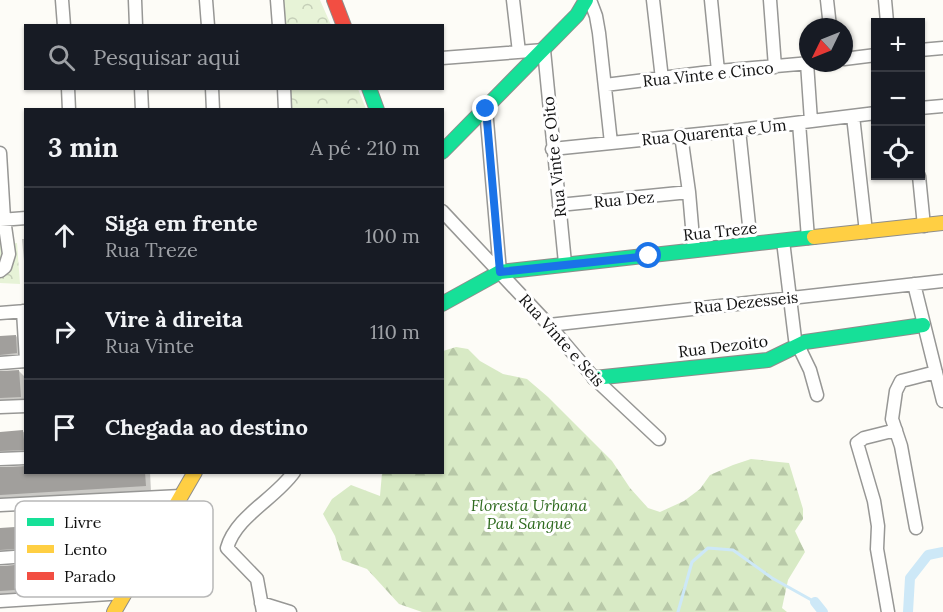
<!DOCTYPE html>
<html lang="pt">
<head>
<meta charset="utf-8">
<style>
  :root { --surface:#171b24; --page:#20242c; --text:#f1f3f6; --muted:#9ea1a6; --line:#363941 }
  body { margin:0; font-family:Lora,serif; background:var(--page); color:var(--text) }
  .controls { position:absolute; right:18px; top:18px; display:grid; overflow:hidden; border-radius:0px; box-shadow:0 2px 4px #0004 }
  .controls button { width:54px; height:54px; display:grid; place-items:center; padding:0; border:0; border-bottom:2px solid var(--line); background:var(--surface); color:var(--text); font:30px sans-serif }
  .compass { position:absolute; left:799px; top:18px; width:54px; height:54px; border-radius:50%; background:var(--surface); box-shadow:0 2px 4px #0004; rotate:227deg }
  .stop { position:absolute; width:18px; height:18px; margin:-14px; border:4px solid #1a73e8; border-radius:50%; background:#fff }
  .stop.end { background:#1a73e8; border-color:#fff; box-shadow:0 2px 6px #0008 }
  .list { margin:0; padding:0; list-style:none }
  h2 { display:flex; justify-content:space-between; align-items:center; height:78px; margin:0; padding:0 24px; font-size:26px }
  h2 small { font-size:20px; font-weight:400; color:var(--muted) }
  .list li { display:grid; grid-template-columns:39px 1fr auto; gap:18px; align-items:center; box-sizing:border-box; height:96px; padding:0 24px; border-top:2px solid var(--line) }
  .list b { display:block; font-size:22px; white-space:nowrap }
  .list p { margin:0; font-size:20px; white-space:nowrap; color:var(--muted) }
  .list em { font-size:20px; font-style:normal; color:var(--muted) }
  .icon { flex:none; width:33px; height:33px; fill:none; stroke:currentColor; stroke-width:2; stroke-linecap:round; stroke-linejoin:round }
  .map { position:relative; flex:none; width:943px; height:612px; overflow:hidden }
  .search { position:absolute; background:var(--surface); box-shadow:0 2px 4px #0004; left:24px; top:24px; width:420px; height:66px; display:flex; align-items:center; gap:15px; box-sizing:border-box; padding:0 21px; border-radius:0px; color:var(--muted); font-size:22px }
  .panel { position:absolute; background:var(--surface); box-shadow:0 2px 4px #0004; left:24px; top:108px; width:420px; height:366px; border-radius:0px }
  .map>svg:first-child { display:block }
  .forest { fill:url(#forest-firs) }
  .park { fill:url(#park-crowns) }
  .shadow { fill:#0003 }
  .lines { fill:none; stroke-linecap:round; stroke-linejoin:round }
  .stream { stroke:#cde8f7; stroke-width:3 }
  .canal { stroke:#cde8f7; stroke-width:10 }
  .building { fill:#a19f9c }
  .street-casing { stroke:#979795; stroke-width:15 }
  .fast-casing { stroke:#8e8d8b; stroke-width:16 }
  .slow-casing { stroke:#8e8d8b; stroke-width:16 }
  .jam-casing { stroke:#8e8d8b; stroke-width:16 }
  .street { stroke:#fffffe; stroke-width:12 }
  .fast { stroke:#16e098; stroke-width:14 }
  .slow { stroke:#ffcf43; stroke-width:14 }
  .jam { stroke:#f24e42; stroke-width:14 }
  .route { stroke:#1a73e8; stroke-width:8 }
  .labels { text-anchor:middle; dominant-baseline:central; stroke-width:6; stroke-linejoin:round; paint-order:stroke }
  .street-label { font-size:16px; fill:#111; stroke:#fff }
  .park-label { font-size:16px; font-style:italic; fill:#2f6b1f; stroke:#fff }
  .key { fill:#fff; stroke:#b8b8b8; stroke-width:1.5 }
  .key-label { font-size:16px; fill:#111 }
</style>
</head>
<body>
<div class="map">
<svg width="943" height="612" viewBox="0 0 943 612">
  <defs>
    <pattern id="forest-firs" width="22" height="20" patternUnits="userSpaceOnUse" patternTransform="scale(1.5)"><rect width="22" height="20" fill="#d8eac5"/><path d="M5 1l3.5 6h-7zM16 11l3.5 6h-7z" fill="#b8c8a8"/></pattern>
    <pattern id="park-crowns" width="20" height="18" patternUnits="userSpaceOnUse" patternTransform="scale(1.5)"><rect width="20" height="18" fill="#e7f3d7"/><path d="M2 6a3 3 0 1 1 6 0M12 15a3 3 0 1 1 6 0" fill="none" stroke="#c5cfb8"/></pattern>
  </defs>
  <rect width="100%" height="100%" fill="#fdfcf7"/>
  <path class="forest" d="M456,347L468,349L480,361L503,374L527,379L548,397L612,461L630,488L648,508L660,512L684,501L700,489L710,475L733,465L751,459L789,463L803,509V519L795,531L805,552L788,580L782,608L787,612H422L399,604L367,569L342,560L335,536L323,514L332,499L351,485L380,496L382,473L442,472L443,351Z"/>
  <path class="park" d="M282,0H320L331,25H283Z
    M285,89H358L366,109H285Z
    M17,243L20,284L0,283V244Z"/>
  <path class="shadow" d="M22,239H26V283Z
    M16,336L22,342L23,359L0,365V337Z
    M19,371L25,377L26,403L0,404V372Z
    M26,432V455L0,460V433Z
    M0,469L26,472H150L151,491L0,501Z
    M88,524L94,530L99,591L0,597V568L30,566L36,561L38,556L35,553L2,556L0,560V530Z"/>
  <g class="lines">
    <path class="stream" d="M678,612L692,562L708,548L733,550L772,578L815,602"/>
    <path class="canal" d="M815,602L823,612
      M908,612L910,578L928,555L943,552"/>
  </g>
  <path class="building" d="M16,335L17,353L0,355V336Z
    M19,370L21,397L0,398V371Z
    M23,430L25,450L0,451V432Z
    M26,466V472H145L146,486L0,495V467Z
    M89,522L93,585L0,591V566L29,564L35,560L36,556L34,551L28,548L0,550V528Z"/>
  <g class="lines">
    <g class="street-casing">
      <path id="street" d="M62,0L64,26
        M135,0L136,26
        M206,0L208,26
        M277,0L279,26
        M513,0L519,52
        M590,0L596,16L599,33L611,143
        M653,0L662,79
        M711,0L718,71
        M770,0L775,67
        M827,0L830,27
        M885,0L887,22
        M920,50L943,48
        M442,58L544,50L565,263
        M844,59L876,55
        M807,63L811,121
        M605,85L718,71L810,63
        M68,88L69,110
        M141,88L142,110
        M212,88L213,110
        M284,88L285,110
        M920,108L943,106
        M486,109L500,272
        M853,116L866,232
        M799,123L808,238
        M739,130L751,244
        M681,135L689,192L694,250
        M552,149L739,130L876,113
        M0,153L4,219L9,254L5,267L0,271
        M919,176L924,226
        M559,205L689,192
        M442,211L549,325L594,378L659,439
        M0,220L26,218
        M783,241L795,339L810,370L817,395
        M914,284L943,401
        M23,311L26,360
        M0,313L26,311
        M549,325L943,281
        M0,363L26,361
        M0,407L26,406
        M0,459L26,458
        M0,505L181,496
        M916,528L901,446L892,419L896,391L901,381L936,372
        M0,558L28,556
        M0,601L125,593
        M261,603L290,612
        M263,612L257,579L227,548C236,516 275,499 294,472
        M888,612L877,549L878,526L874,501L857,443L864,438L896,430"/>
    </g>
    <g class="fast-casing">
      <path id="fast" d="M369,88L377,110
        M442,152L577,15L586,0
        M442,304L500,272L814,237
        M594,378L768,360L805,342L923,325"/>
    </g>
    <g class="slow-casing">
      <path id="slow" d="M814,237L943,223
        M114,612L195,472"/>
    </g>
    <g class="jam-casing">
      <path id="jam" d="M334,0L344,26"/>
    </g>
    <use href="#street" class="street"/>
    <use href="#fast" class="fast"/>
    <use href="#slow" class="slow"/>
    <use href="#jam" class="jam"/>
  </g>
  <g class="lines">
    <path class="route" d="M486,109L500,272L649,256"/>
  </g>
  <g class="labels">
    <g class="street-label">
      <text transform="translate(708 74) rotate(-6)">Rua Vinte e Cinco</text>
      <text transform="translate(714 132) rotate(-6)">Rua Quarenta e Um</text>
      <text transform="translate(554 157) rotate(-96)">Rua Vinte e Oito</text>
      <text transform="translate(624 199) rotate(-5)">Rua Dez</text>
      <text transform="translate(720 231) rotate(-6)">Rua Treze</text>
      <text transform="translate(746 302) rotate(-6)">Rua Dezesseis</text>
      <text transform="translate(562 340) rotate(48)">Rua Vinte e Seis</text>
      <text transform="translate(723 346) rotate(-7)">Rua Dezoito</text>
    </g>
    <g class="park-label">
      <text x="529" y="505">Floresta Urbana<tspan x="529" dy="18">Pau Sangue</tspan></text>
    </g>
  </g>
  <rect x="15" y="501" width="198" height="96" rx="9" class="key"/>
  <rect x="27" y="518" width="27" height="8" fill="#16e098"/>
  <rect x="27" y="545" width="27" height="8" fill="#ffcf43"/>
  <rect x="27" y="572" width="27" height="8" fill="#f24e42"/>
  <g class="key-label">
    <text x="64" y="528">Livre</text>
    <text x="64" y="555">Lento</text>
    <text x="64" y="582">Parado</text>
  </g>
</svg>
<div class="controls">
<button>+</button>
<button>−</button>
<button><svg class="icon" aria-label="locate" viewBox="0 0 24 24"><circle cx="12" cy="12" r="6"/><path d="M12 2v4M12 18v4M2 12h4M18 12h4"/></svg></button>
</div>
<svg class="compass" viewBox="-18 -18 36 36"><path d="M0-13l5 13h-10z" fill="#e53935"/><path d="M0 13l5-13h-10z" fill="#9ea1a6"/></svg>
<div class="stop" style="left:649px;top:256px"></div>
<div class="stop end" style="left:486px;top:109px"></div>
<div class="search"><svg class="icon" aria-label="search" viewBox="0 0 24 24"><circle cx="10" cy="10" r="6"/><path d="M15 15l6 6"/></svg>Pesquisar aqui</div>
<section class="panel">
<h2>3 min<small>A pé · 210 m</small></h2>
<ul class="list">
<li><svg class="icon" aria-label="ahead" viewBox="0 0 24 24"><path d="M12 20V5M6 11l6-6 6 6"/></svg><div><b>Siga em frente</b><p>Rua Treze</p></div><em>100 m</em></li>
<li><svg class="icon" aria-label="right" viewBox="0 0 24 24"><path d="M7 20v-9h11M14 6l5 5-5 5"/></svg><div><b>Vire à direita</b><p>Rua Vinte</p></div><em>110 m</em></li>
<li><svg class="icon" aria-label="arrive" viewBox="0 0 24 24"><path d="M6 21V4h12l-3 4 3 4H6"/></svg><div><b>Chegada ao destino</b></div></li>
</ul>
</section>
</div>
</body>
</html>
